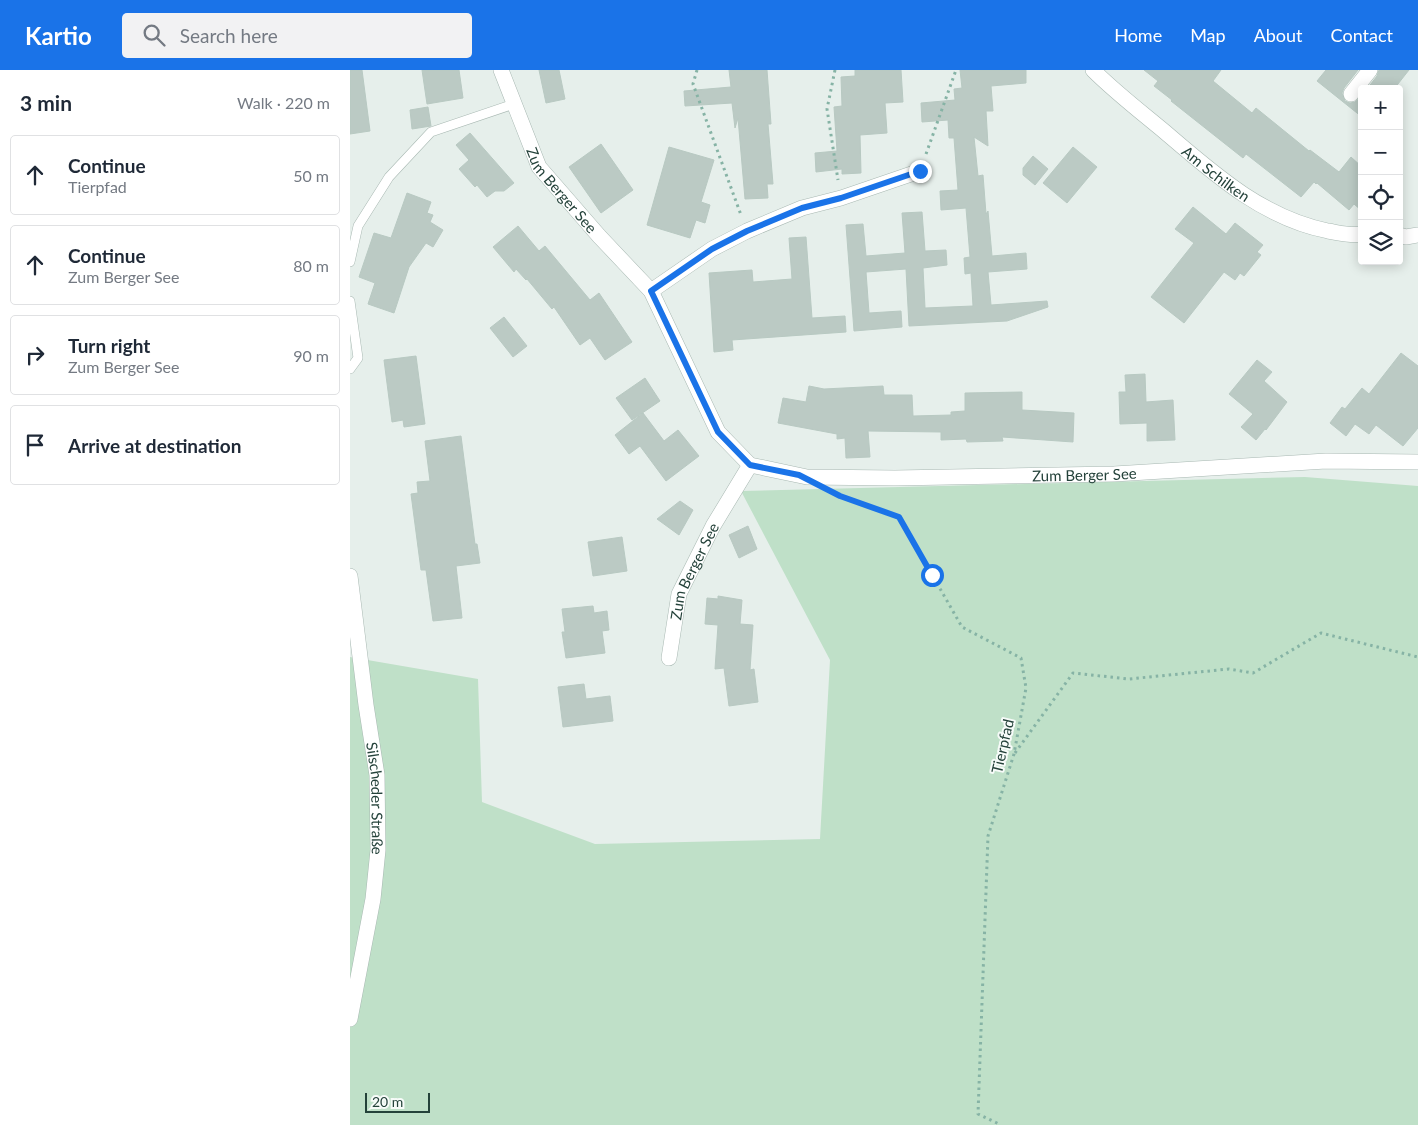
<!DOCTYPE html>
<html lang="en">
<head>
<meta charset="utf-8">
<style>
  :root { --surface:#fff; --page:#f2f2f3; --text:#1f2937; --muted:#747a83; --line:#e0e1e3; --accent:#1a73e8 }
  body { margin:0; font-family:Lato,sans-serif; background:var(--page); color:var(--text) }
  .controls { position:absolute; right:15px; top:15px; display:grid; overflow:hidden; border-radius:5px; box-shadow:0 2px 12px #0003 }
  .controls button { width:45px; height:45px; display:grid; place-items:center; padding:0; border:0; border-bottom:1px solid var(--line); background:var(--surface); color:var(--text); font:25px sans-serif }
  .scale { position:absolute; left:15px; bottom:12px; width:65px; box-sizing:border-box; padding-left:5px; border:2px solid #24423a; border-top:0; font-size:14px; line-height:18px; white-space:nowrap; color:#24423a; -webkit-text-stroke:4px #f7fbf9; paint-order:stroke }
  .stop { position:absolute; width:15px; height:15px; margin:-11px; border:4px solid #1a73e8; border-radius:50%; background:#fff }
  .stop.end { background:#1a73e8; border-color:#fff; box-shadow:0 1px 5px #0008 }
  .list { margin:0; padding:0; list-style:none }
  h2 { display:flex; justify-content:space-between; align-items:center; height:65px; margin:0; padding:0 20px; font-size:21px }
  h2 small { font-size:16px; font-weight:400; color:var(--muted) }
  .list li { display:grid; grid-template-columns:32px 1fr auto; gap:15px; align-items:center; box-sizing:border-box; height:80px; margin:0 10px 10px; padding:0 10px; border:1px solid var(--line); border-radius:5px }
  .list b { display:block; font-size:19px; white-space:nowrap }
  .list p { margin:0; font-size:16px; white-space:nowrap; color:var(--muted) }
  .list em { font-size:16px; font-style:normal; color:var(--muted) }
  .icon { flex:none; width:28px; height:28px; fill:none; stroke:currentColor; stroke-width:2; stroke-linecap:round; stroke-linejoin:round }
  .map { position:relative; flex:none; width:1068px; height:1055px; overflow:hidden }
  header { display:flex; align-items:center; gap:30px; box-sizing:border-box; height:70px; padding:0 25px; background:var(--accent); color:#fff }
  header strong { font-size:24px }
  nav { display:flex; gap:28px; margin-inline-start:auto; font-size:18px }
  .search { width:350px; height:45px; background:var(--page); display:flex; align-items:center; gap:12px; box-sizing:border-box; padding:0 18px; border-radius:5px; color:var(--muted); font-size:19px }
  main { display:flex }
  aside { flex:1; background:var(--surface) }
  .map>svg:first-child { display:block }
  .green { fill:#bfe0c8 }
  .building { fill:#bbcac4; stroke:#b8c9c2 }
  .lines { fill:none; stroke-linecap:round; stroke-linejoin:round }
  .lane-casing { stroke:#a8b8b2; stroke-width:10 }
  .street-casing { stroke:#a8b8b2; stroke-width:16 }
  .path { stroke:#86b3a5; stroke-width:3; stroke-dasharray:2.5 4; stroke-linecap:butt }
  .lane { stroke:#fff; stroke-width:9 }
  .street { stroke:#fff; stroke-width:15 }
  .route { stroke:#1a73e8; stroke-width:6 }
  .labels { text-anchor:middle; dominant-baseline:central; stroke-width:4; stroke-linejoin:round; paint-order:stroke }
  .street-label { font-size:15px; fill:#24423a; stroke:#f7fbf9 }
</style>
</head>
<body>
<header>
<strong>Kartio</strong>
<div class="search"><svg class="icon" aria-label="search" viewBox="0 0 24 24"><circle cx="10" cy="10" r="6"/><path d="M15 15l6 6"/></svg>Search here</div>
<nav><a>Home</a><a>Map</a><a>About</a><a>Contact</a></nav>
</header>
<main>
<aside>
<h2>3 min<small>Walk · 220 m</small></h2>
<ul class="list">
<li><svg class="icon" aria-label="ahead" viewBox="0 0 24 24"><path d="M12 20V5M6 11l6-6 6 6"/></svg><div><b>Continue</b><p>Tierpfad</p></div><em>50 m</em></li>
<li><svg class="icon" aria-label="ahead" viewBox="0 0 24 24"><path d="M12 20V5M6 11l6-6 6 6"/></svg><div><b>Continue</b><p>Zum Berger See</p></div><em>80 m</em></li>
<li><svg class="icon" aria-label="right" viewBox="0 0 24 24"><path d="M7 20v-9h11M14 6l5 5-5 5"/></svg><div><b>Turn right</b><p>Zum Berger See</p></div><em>90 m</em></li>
<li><svg class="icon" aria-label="arrive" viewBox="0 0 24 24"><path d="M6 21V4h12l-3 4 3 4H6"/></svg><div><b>Arrive at destination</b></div></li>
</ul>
</aside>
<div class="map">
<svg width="1068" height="1055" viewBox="0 0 1068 1055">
  <rect width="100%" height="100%" fill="#e6efeb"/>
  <path class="green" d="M955,407L1068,416V1055H0V587L128,609L132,732L245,774L470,769L480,590L391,421Z"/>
  <path class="building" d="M0,0H12L20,61L0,64Z
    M72,0H109L113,28L77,34Z
    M189,0H209L215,29L196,33Z
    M379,0H417L421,54H418L423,114H417L418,128L395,129L388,48L385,58L382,33L335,36L334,21L381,17Z
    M505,0H551L553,32L535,33L537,63L510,65L511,103L492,104V99L466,102L465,83L487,81L484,37L492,36L491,7L505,6Z
    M610,0H676V13L641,16L643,41H636L638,76L624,67L628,106L633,105L636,144L638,141L642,186L676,183L677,199L638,202L641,235L697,231L698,237L657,251L559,256L556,199L516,202L519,243L551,241L552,257L504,261L496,155L513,154L516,186L555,183L552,143L572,142L575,181L596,180L597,195L573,198L575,238L623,236L621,203L615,204L614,188L620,187L616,138L591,140L590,121L608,120L604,68H599L598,50L572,52L571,33L605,30L604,19L612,18Z
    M794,0H871L863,11L902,43L906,38L959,81L960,80L989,102L1001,87L1012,97V141L1004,134L999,140L967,113L966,114L964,112L951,127L896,84L893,88L821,31L822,30L804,16L808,11Z
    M976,0H1008L994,18L992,23L995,31L1000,33L1005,32L1012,26V47L967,11Z
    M1029,0H1059L1044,19H1017L1027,6Z
    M78,37L81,56L62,59L60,40Z
    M120,63L164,113L154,121H145L137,127L127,115L125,117L109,99L119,90L106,75Z
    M251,74L283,120L251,143L219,97Z
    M319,77L364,90L351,132L360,135L355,153L346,150L340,168L297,155Z
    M723,77L747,97L717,133L693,113Z
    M683,86L698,99L685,115L673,105V98Z
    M57,123L81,132L77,143L83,145L80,152L93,160L83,177L76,173L59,197L44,243L18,234L25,213L9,207L24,163L41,168Z
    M843,137L876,164L885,153L913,175L907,182L911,185L894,206L890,203L885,210L874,202L834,253L801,227L844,173L825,159Z
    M168,156L189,181L195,176L240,230L249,223L282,272L255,290L240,268L230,275L204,237L202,239L177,209L176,210L166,199L164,202L143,177Z
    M456,167L462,248L495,246L496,262L382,270L383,280L364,282L359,203L402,200L403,212L442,209L439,168Z
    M154,247L177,276L163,287L140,258Z
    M1051,283L1068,296V358L1053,376L1026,355L1019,364L1005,354L996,366L980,353L992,337L995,339L1012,318L1019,324Z
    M66,286L75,354L54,357L53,350L42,352L34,290Z
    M907,290L922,302L914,311L937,332L916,360L915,359L906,370L891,357L903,344L879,324Z
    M795,304L796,332L823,330L825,370L797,371V353L770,354L769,322H776L775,305Z
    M295,308L310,331L282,350L266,328Z
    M459,316L474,319L533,316L534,325H562L563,346L601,345V342L615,341V323L672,322V340L724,343L723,372L652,367L653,371L617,372L616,369L591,370V362L518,361L520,387L496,388L495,368L487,369V364L428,353L433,328L456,332Z
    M293,343L314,371L328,360L349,386L316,411L290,376L279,384L265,365Z
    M111,366L125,474H127L130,493L106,496L112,548L83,551L76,500H71L61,424L68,423L67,412L80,411L75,371Z
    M330,431L343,440L329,465L307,449Z
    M398,456L407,479L389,488L379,465Z
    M272,467L277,501L243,506L238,472Z
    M368,526L392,530L390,554L403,555L400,600L404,599L408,632L379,636L374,598L365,599L368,555L355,554L357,528L368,529Z
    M243,536L244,543L257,541L259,560L252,561L255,583L216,588L212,562H215L212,539Z
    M234,614L236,629L260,626L263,651L213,657L208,617Z"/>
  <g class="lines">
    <g class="lane-casing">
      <path id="lane" d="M0,192L8,156L39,107L81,62L164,34
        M0,231L8,288L0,299"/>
    </g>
    <g class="street-casing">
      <g id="street">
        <path id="s1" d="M151,0L189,97L249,166L301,221L368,362L400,395L457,407L545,408L764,404L976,391L1068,392"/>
        <path id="s2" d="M743,0C765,22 791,42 815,62C864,104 913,148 978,161C990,163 1000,166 1012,164"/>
        <path d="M1001,24L1020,0"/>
        <path d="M1049,165L1056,167L1068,165"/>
        <path d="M301,221L362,179L397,161L452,138L491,128L570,101"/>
        <path id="s3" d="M0,506L16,635L27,705L28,780L23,829L0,949"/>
        <path id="s4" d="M319,588L329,524L363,456L400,395"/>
      </g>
    </g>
    <path class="path" d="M347,0L343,14L391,145
      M485,0L477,39L488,110
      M576,84L606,0
      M492,427L549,447L612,557L671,588L676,618L664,684L638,766L628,1044L651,1055
      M665,683L723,603L779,609L879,599L903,603L971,563L1068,587"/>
    <use href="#lane" class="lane"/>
    <use href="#street" class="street"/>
  </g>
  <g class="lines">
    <path class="route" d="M570,101L491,128L452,138L397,161L362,179L301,221L368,362L400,395L449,405L490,426L549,447L582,505"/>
  </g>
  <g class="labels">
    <g class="street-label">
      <text stroke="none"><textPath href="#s2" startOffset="161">Am Schilken</textPath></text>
      <text stroke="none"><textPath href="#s1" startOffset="136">Zum Berger See</textPath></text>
      <text stroke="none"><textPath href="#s1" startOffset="809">Zum Berger See</textPath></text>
      <text stroke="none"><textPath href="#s4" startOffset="91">Zum Berger See</textPath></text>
      <text transform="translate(652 676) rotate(-77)">Tierpfad</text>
      <text stroke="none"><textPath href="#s3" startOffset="224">Silscheder Straße</textPath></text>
    </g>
  </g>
</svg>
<div class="controls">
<button>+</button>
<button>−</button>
<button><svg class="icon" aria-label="locate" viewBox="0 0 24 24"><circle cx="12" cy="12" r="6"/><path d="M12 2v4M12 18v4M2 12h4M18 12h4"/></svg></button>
<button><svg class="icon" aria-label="layers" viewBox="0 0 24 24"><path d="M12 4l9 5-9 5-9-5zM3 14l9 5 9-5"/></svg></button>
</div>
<div class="scale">20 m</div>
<div class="stop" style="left:582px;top:505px"></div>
<div class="stop end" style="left:570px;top:101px"></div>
</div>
</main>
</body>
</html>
